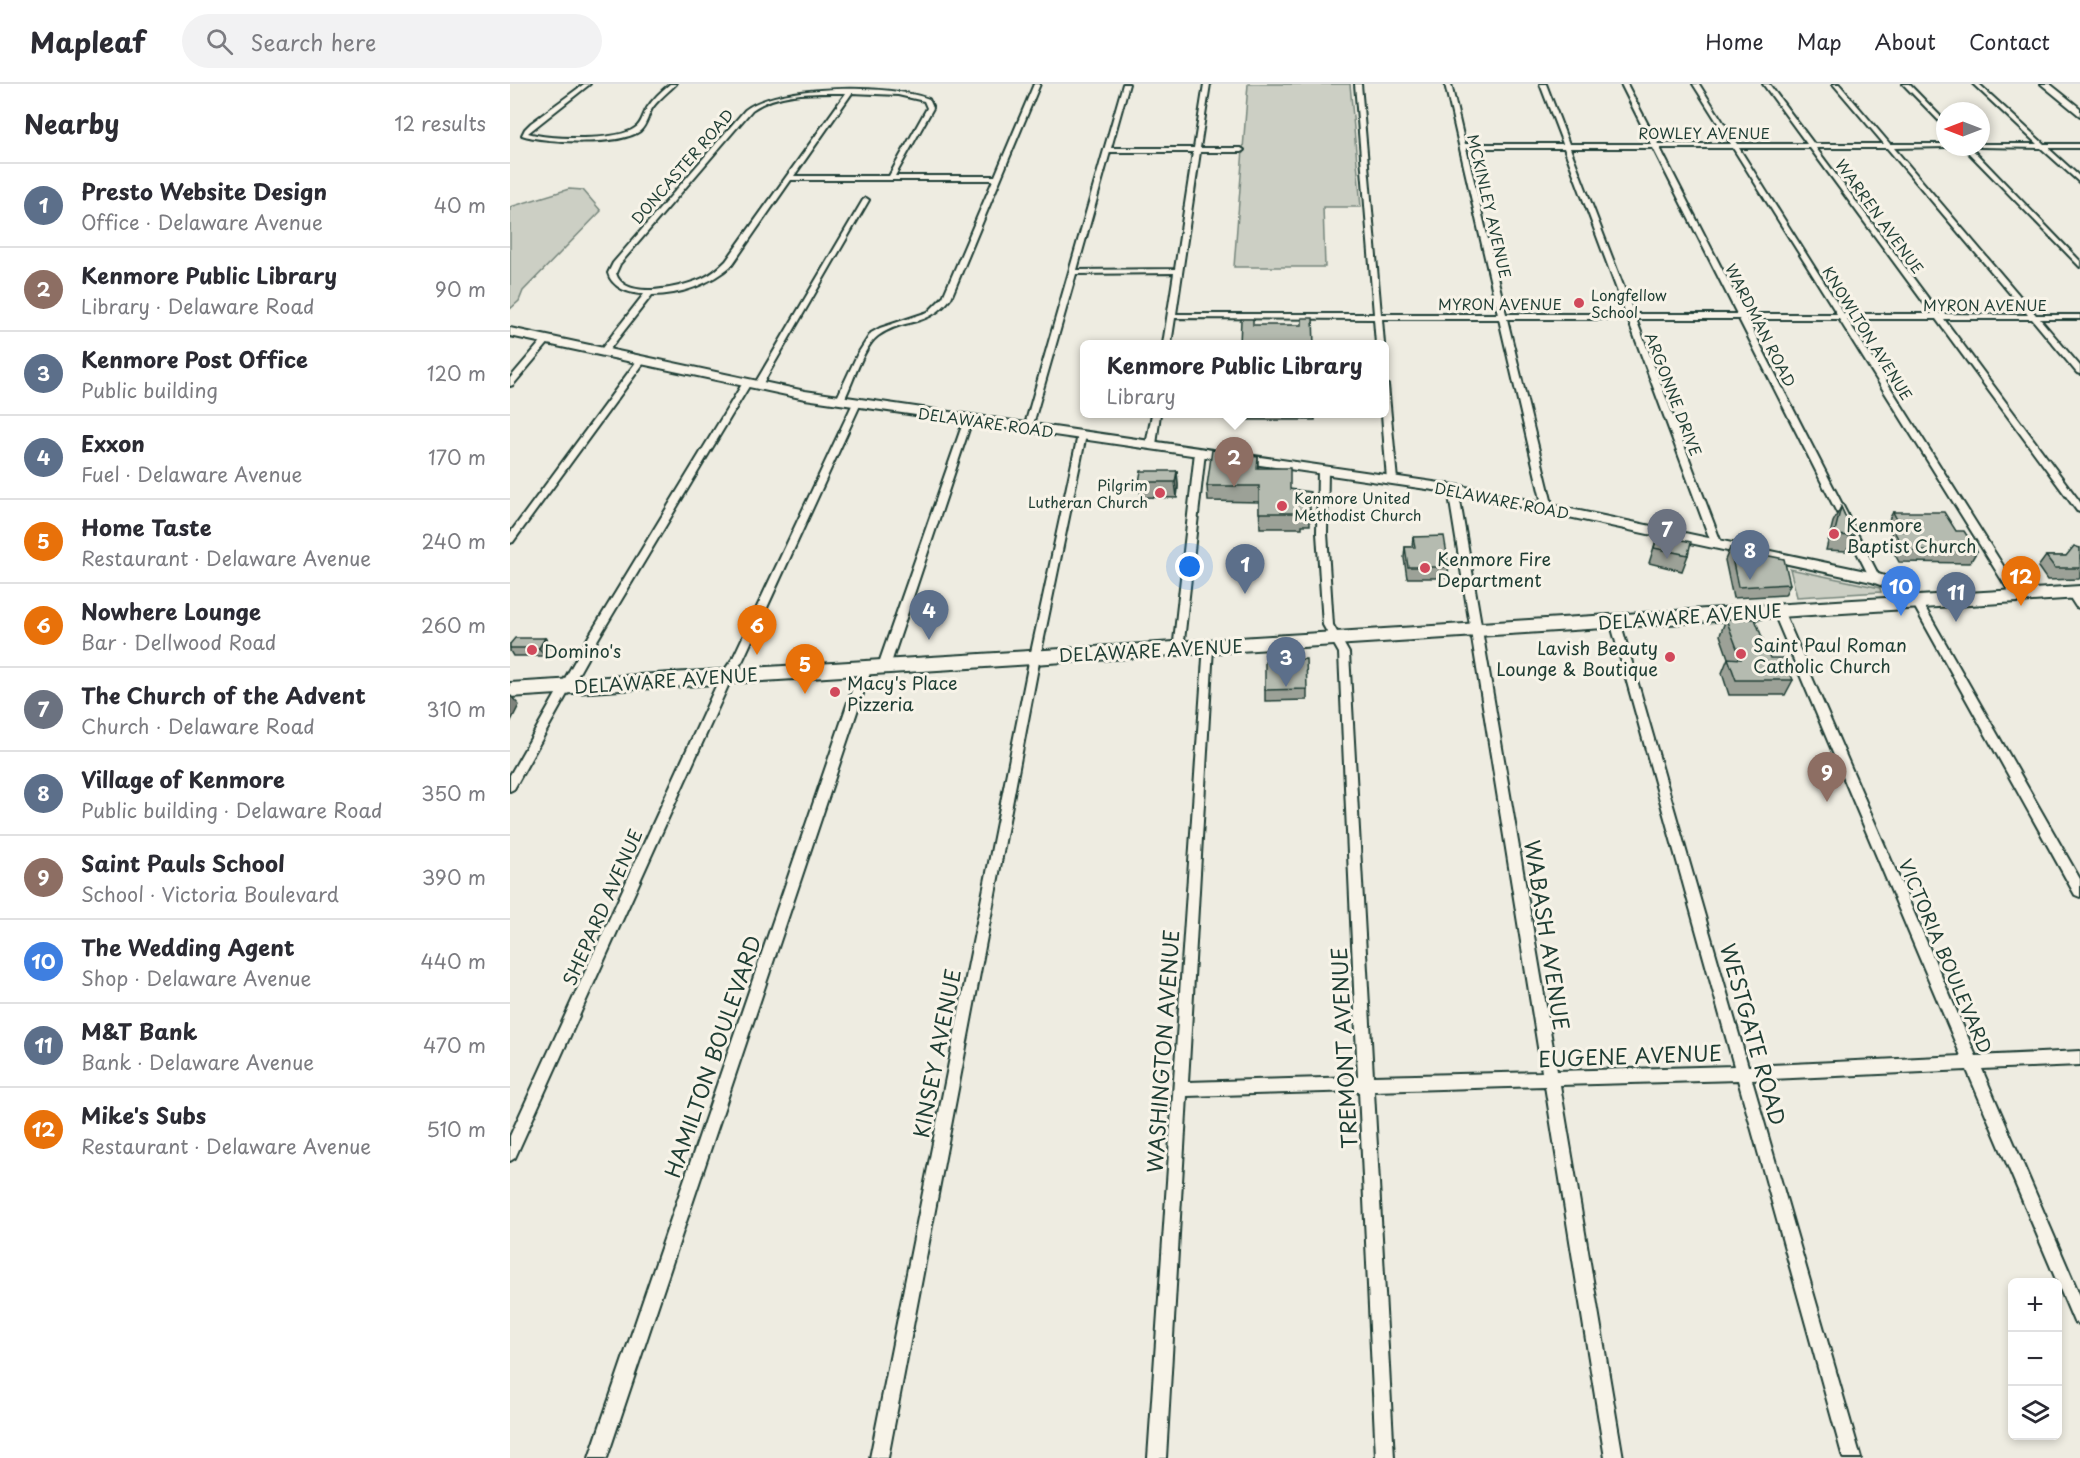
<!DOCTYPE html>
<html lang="en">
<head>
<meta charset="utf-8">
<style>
  :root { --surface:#fff; --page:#f2f2f3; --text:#2b2b33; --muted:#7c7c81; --line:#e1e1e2; --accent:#1a73e8 }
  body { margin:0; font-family:"Playpen Sans",sans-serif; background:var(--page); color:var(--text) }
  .controls { position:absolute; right:18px; bottom:18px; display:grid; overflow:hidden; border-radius:9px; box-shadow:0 3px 9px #0003 }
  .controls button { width:54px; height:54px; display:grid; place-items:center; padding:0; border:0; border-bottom:2px solid var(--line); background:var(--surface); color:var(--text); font:30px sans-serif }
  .compass { position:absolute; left:1426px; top:18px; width:54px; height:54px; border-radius:50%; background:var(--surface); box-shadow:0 3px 9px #0003; rotate:270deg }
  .you { position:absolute; left:680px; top:483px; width:21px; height:21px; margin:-15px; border:4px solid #fff; border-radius:50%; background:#1a73e8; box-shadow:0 0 0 9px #1a73e833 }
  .badge { display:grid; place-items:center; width:39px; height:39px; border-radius:50%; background:var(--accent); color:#fff; font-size:20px; font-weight:700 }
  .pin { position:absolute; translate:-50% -50px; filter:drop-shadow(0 2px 3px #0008) }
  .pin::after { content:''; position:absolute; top:32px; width:21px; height:18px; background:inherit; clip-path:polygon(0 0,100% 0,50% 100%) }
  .popup { position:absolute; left:570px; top:256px; width:309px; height:78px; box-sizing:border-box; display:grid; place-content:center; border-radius:9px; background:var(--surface); filter:drop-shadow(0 2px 4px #0005); font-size:20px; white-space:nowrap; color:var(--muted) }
  .popup b { font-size:22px; color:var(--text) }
  .popup::after { content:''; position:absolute; left:50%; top:100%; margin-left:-12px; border:12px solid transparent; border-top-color:var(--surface) }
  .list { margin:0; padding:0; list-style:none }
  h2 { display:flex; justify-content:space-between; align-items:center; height:78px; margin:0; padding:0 24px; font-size:26px }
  h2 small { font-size:20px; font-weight:400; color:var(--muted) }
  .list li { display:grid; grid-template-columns:39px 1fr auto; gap:18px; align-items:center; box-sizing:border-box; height:84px; padding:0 24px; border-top:2px solid var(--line) }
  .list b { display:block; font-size:22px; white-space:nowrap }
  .list p { margin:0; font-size:20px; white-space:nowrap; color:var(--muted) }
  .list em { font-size:20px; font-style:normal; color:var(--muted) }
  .icon { flex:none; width:33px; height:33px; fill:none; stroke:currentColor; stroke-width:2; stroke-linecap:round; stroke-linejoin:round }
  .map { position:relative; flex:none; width:1570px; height:1374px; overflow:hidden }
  header { display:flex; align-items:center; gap:36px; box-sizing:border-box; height:84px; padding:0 30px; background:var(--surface); border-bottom:2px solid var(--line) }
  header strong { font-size:28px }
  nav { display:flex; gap:33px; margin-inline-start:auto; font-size:21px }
  .search { width:420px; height:54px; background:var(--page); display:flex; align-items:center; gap:15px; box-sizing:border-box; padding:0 21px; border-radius:33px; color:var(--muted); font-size:22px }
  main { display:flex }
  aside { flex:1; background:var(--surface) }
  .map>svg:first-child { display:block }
  .green { fill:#cccfc4; stroke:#76867c; stroke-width:1.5 }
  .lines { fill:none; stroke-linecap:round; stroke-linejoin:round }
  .street-casing { stroke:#1f3d34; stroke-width:4 }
  .secondary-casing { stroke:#1f3d34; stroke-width:4 }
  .primary-casing { stroke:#1f3d34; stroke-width:4 }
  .street { fill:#f7f3e8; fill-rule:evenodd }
  .secondary { fill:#f7f3e8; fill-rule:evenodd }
  .primary { fill:#f7f3e8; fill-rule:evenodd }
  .wall { fill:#9ca197; stroke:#1f3d34; stroke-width:1.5 }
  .shaded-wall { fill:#7f837b; stroke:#1f3d34; stroke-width:1.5 }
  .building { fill:#b5bbb0; stroke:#1f3d34; stroke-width:1.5 }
  .poi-dot { fill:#d1495b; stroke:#f7f3e8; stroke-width:2 }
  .labels { text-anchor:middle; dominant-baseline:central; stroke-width:6; stroke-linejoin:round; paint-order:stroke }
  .far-street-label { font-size:15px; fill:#1f3d34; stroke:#f7f3e8 }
  .far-poi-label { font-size:15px; fill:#1f3d34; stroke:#f7f3e8; text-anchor:start }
  .poi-label { font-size:18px; fill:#1f3d34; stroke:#f7f3e8; text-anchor:start }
  .street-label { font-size:18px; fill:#1f3d34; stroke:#f7f3e8 }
  .near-street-label { font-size:21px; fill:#1f3d34; stroke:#f7f3e8 }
</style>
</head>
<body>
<header>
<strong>Mapleaf</strong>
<div class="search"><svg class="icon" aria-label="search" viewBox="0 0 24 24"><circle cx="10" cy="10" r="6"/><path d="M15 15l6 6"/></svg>Search here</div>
<nav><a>Home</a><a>Map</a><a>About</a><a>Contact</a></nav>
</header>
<main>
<aside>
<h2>Nearby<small>12 results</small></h2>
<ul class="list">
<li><span class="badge" style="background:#5c6f8a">1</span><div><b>Presto Website Design</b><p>Office · Delaware Avenue</p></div><em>40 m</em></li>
<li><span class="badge" style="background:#8d6e63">2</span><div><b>Kenmore Public Library</b><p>Library · Delaware Road</p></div><em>90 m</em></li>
<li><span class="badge" style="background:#5c6f8a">3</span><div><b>Kenmore Post Office</b><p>Public building</p></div><em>120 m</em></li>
<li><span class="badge" style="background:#5c6f8a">4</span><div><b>Exxon</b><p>Fuel · Delaware Avenue</p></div><em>170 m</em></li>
<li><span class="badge" style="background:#e8710a">5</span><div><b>Home Taste</b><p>Restaurant · Delaware Avenue</p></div><em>240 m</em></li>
<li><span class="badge" style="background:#e8710a">6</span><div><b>Nowhere Lounge</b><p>Bar · Dellwood Road</p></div><em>260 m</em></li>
<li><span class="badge" style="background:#6b7280">7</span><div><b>The Church of the Advent</b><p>Church · Delaware Road</p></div><em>310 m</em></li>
<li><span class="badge" style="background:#5c6f8a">8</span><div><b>Village of Kenmore</b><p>Public building · Delaware Road</p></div><em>350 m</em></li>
<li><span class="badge" style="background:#8d6e63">9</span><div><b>Saint Pauls School</b><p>School · Victoria Boulevard</p></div><em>390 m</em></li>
<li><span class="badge" style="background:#3f7fe0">10</span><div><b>The Wedding Agent</b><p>Shop · Delaware Avenue</p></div><em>440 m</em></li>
<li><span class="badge" style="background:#5c6f8a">11</span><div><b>M&amp;T Bank</b><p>Bank · Delaware Avenue</p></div><em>470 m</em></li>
<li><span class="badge" style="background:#e8710a">12</span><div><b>Mike's Subs</b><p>Restaurant · Delaware Avenue</p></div><em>510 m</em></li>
</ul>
</aside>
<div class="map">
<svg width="1570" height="1374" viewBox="0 0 1570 1374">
  <rect width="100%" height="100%" fill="#eeece1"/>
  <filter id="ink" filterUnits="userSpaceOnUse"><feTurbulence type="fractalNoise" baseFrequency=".0167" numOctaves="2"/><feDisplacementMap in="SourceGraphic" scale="12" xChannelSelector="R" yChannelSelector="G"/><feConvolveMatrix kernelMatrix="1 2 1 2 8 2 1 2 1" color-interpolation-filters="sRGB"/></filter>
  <g filter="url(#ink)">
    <path class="green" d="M738,0H840L851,123H813L815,183H724Z
      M59,105L73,106L91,127L13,207L9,217L0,225V123Z
      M1280,485L1370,504L1371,508L1287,513Z"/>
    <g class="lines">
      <g class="street-casing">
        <path id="street" d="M74,0H80L18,49C38,56 108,57 125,44C132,40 133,30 137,24C143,15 151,7 160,0H166C158,8 150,14 143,23C138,30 137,41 130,47C109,62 35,59 12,51L15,45L21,39Z
          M524,0H530L441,214C417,245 394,233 368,252C352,264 343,300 333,318L326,316L347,271L361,249L370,244L418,228L433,213L483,96H281L222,181C200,200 171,211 142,211L96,270L89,268L134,210C120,210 102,204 98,189L103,179L235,26C269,0 379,0 419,15L423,24L385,92H485ZM336,9L216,177C209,184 202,190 193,194C174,203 114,218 106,189L110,180L242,26C268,7 306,9 336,9ZM342,9L388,11L414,17L417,24L379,92H284Z
          M613,0H619L601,64H684L694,0H700L690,64H731L734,66L731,68H690L666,230H864L845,0H851L871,230H988L935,0H941L955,60H1053L1030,0H1036L1059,60H1141L1111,0H1117L1148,60H1221L1183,0H1189L1227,60H1297L1253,0H1259L1304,60H1374L1323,0H1329L1380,60H1435V63H1437L1384,64L1526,231H1570V235H1530L1570,282V290L1567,289L1522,235H1434L1570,418V428L1567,427L1426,235H1337L1511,510L1512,512L1511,514H1503L1329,235H1237L1370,494L1365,497L1360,494L1229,235H1126L1212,461L1207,464L1202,461L1118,235H997L1043,424L1038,427L1033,424L989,235H872L874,260H866L864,235L665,234L661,260H653L664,189L566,190L522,344L518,347L515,346L514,344ZM956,64H1054L1116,230H996ZM1060,64H1143L1227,230H1124ZM1150,64H1223L1327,230H1235ZM1229,64H1300L1422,230H1334ZM1306,64H1377L1518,231L1430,230ZM600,68H683L665,185L567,186Z
          M1393,0H1399L1435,37V43Z
          M1463,0H1469L1534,60H1570V64H1538L1570,93V99L1531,64L1469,63H1471V60H1527Z
          M1453,63H1460L1570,177V183Z
          M356,114L359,116L252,301L245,303L244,301L353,116Z
          M34,254L41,256L3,301L0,302V294Z
          M129,274L136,276L3,458L0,459V449Z
          M234,297L241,299L88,555L4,705L0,707V691L79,552Z
          M874,298L878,301L887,396L882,399L877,396L872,330H874Z
          M347,316L351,319L233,576L222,593L5,1074L0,1077V1052L211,591L223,574L343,319Z
          M642,330H650L646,361L641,364L636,361Z
          M458,333L462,336L380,582L374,586L370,585L368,582L454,336Z
          M572,348L576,351L530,573L378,1374H360L520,573L568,351Z
          M690,365L695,368L673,566L668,570L663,566L685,368Z
          M813,383L818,386L817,449L823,541L839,569L863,992L1032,988L938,405L943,402L948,405L1047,987L1224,982L1100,537L1105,533L1110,537L1238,982L1451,972L1263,527L1264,524H1272L1466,972L1570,967V981L1472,985L1570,1212V1240L1564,1238L1457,986L1242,996L1351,1374H1333L1228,996L1050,1001L1113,1374H1095L1035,1002L864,1007L884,1374H866L849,1007L677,1012L656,1374H638L694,560H702L703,563L678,998L848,993L829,569L813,541L807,449L808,386Z
          M1562,506C1570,508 1570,516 1570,524L1566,523L1557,509Z
          M1407,514L1412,518L1570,795V813L1565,811L1402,518Z
          M356,579L362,583L97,1374H79L350,583Z"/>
      </g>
      <g class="secondary-casing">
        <path id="secondary" d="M1531,0H1540L1570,24V32Z
          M0,244L295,307L951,402L1365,489L1397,499L1415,518L1413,522H1401L1387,507L1362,498L951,410L295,315L0,252Z"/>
      </g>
      <g class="primary-casing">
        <path id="primary" d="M1570,502V514L0,613V599Z"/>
      </g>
      <use href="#street" class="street"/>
      <use href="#secondary" class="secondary"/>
      <use href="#primary" class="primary"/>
    </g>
    <path class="wall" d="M726,330H805V336H727Z
      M748,373V384L780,405L800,426V441H792V444H750L749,418L698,417L697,402Z
      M667,387L668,402L667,414L631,413L629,398Z
      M1331,423L1344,452L1336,467L1316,466L1323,438Z
      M1383,428L1467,467L1460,479L1389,478L1378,458L1382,450L1377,439Z
      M1148,450L1178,471L1172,487L1139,479Z
      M903,453L939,483L937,494H897L894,474L895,463H902Z
      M1220,464L1280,500L1275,511L1223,514L1215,476Z
      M1570,464V494L1569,495L1537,496L1528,483L1536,472H1556Z
      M1216,535L1260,574L1283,596L1275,611H1219L1212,589L1218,574L1210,551Z
      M35,554L41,561L34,572H3L0,567V560Z
      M768,578L797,605V616L755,617V606Z"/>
    <path class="shaded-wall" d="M667,387L668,402L667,414L665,398Z
      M35,554L41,561L34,572L29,564Z
      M0,611L9,621L0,639Z"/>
    <path class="building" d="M792,234H803L804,261H730L731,235H743V241H792Z
      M702,366L748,373L747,384H780V405L800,408V426H792V429H749V402H697Z
      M631,387H667L665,398H629Z
      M1331,423L1344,452L1324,451Z
      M1383,428H1434L1446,447H1454L1467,467H1395L1384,447H1393Z
      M1148,450L1181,458L1178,471L1144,464Z
      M934,452L939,483H898L895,463H905L903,453Z
      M1564,462L1570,464V484H1545L1536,472H1556Z
      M1220,464L1274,475L1280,500L1228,503Z
      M1216,535H1245L1260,574H1274L1283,596H1226L1218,574L1231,575Z
      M5,554H35L29,564H0V560Z
      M796,575L797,605L755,606V578H768V576Z"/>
  </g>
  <g class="poi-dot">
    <circle cx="1069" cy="219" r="6"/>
    <circle cx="650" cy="409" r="6"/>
    <circle cx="772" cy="422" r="6"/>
    <circle cx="1324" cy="450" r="6"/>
    <circle cx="915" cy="484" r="6"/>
    <circle cx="22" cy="566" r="6"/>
    <circle cx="1231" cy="570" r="6"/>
    <circle cx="1160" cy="573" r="6"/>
    <circle cx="325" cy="608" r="6"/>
  </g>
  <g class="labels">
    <g class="far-street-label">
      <text x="1194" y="48">ROWLEY AVENUE</text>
      <text transform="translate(172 82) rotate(-49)">DONCASTER ROAD</text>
      <text transform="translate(980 122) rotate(77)">MCKINLEY AVENUE</text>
      <text transform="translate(1370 132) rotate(54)">WARREN AVENUE</text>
      <text x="990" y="219">MYRON AVENUE</text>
      <text x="1475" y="220">MYRON AVENUE</text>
      <text transform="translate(1251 241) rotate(63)">WARDMAN ROAD</text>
      <text transform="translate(1358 249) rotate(58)">KNOWLTON AVENUE</text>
      <text transform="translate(1164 310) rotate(69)">ARGONNE DRIVE</text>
      <text transform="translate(476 338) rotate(8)">DELAWARE ROAD</text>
      <text transform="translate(992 416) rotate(11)">DELAWARE ROAD</text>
    </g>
    <g class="far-poi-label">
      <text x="1081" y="210">Longfellow<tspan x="1081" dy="17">School</tspan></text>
      <text x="638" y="400" text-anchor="end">Pilgrim<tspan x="638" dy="17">Lutheran Church</tspan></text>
      <text x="784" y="413">Kenmore United<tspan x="784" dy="17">Methodist Church</tspan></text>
    </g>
    <g class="poi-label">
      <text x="1336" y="440">Kenmore<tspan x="1336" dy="21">Baptist Church</tspan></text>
      <text x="927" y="474">Kenmore Fire<tspan x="927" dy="21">Department</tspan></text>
      <text x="1243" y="560">Saint Paul Roman<tspan x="1243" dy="21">Catholic Church</tspan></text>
      <text x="1148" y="563" text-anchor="end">Lavish Beauty<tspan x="1148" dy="21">Lounge &amp; Boutique</tspan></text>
      <text x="34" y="566">Domino's</text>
      <text x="337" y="598">Macy's Place<tspan x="337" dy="21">Pizzeria</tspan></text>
    </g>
    <g class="street-label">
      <text transform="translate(1180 532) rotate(-4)">DELAWARE AVENUE</text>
      <text transform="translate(641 566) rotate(-3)">DELAWARE AVENUE</text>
      <text transform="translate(156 596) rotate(-4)">DELAWARE AVENUE</text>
      <text transform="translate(92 823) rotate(-66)">SHEPARD AVENUE</text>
      <text transform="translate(1436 872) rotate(67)">VICTORIA BOULEVARD</text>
    </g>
    <g class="near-street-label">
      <text transform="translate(1038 851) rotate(81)">WABASH AVENUE</text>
      <text transform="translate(1244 950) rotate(74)">WESTGATE ROAD</text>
      <text transform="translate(833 964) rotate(-93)">TREMONT AVENUE</text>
      <text transform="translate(652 967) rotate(-86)">WASHINGTON AVENUE</text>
      <text transform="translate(426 969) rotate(-79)">KINSEY AVENUE</text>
      <text transform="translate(1120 971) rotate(-2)">EUGENE AVENUE</text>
      <text transform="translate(202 972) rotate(-71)">HAMILTON BOULEVARD</text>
    </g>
  </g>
</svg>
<div class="controls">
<button>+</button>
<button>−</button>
<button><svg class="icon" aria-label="layers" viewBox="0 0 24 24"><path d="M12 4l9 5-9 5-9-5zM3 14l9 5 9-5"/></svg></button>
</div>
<svg class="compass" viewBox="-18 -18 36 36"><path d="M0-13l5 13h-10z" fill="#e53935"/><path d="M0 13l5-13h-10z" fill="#7c7c81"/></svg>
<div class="you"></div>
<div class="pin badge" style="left:735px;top:510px;background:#5c6f8a">1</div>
<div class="pin badge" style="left:724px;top:403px;background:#8d6e63">2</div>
<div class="popup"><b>Kenmore Public Library</b>Library</div>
<div class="pin badge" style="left:776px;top:603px;background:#5c6f8a">3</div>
<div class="pin badge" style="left:419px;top:556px;background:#5c6f8a">4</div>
<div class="pin badge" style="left:295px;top:610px;background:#e8710a">5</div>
<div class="pin badge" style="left:247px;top:571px;background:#e8710a">6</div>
<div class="pin badge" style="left:1157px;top:475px;background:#6b7280">7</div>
<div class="pin badge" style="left:1240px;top:496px;background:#5c6f8a">8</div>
<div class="pin badge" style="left:1317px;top:718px;background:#8d6e63">9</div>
<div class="pin badge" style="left:1391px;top:532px;background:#3f7fe0">10</div>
<div class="pin badge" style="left:1446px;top:538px;background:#5c6f8a">11</div>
<div class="pin badge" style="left:1511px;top:522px;background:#e8710a">12</div>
</div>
</main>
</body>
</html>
